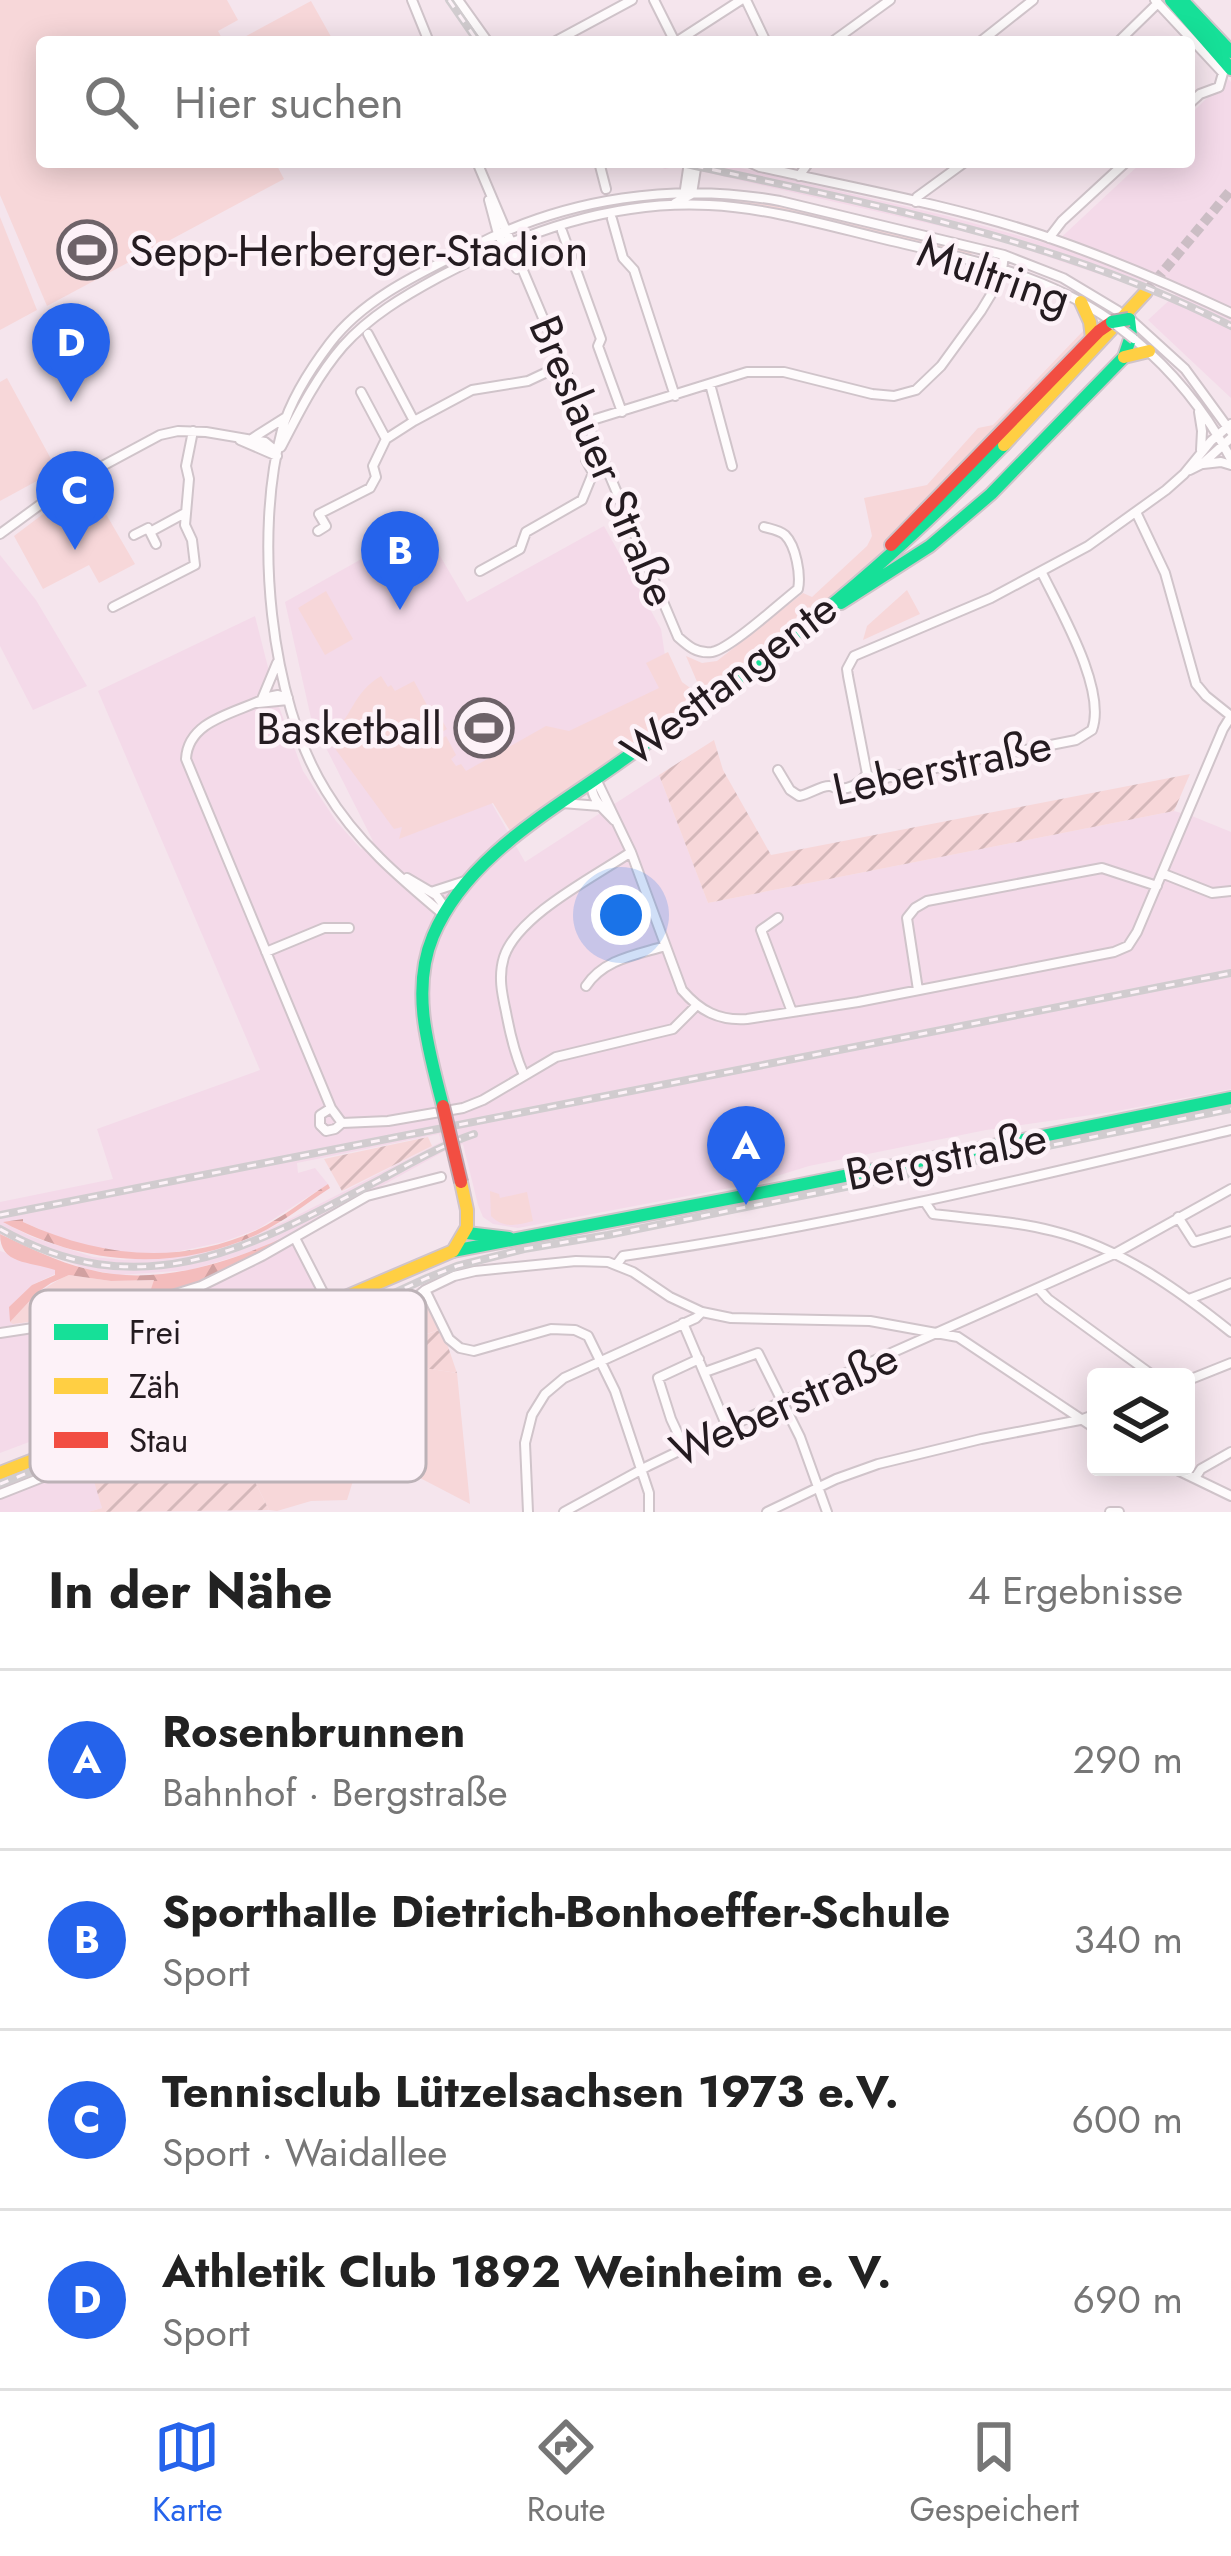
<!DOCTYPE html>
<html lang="de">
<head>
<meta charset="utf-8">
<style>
  :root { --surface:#fff; --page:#f2f2f2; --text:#222; --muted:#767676; --line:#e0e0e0; --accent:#2563eb }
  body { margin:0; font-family:Jost,sans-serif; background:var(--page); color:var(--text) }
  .controls { position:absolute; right:36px; bottom:36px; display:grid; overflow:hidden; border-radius:12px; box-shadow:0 6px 30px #0003 }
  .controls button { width:108px; height:108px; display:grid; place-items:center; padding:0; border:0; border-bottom:3px solid var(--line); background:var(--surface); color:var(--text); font:60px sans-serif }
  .you { position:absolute; left:621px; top:915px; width:42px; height:42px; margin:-30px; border:9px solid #fff; border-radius:50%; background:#1a73e8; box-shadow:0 0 0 18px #1a73e833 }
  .badge { display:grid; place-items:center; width:78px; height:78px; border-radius:50%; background:var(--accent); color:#fff; font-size:39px; font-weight:700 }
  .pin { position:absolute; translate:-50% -99px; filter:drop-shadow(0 3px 6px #0008) }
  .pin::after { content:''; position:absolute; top:63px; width:42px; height:36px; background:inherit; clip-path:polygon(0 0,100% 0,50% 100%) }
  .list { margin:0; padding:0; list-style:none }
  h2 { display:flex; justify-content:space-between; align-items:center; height:156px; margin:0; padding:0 48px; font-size:51px }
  h2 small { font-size:39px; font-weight:400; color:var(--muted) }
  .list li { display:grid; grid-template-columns:78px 1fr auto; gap:36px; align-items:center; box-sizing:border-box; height:180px; padding:0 48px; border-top:3px solid var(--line) }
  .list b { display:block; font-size:45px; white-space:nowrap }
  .list p { margin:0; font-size:39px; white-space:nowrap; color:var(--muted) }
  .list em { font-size:39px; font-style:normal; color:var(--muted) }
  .icon { flex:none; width:66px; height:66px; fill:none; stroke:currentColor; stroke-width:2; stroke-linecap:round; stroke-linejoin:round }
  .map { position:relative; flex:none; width:1231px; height:1512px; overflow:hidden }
  .search { position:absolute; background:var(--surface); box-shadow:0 6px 30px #0003; left:36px; right:36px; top:36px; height:132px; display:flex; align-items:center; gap:30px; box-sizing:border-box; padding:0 42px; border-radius:12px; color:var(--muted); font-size:45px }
  .sheet { height:876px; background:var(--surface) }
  nav { display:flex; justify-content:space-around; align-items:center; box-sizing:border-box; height:168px; border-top:3px solid var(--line); background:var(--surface); font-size:33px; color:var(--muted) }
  nav a { display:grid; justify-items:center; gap:6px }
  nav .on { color:var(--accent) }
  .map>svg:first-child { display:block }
  .built { fill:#f4dae9; fill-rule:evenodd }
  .green { fill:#f7d7d9 }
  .forest { fill:url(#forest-firs) }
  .garden { fill:url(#garden-furrows) }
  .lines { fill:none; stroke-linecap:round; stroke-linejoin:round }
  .primary-tunnel { stroke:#cbbdc4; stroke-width:10; stroke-dasharray:10 5; stroke-linecap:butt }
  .street-casing { stroke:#d0c4ca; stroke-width:12 }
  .fast-casing { stroke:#d0c4ca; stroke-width:16 }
  .slow-casing { stroke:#d0c4ca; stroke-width:16 }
  .jam-casing { stroke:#d0c4ca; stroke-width:16 }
  .street { stroke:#fefbfc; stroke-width:8 }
  .fast { stroke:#16e098; stroke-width:12 }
  .slow { stroke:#ffcf43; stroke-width:12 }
  .jam { stroke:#f24e42; stroke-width:12 }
  .rail-casing { stroke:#d1cccf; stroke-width:8 }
  .rail { stroke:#fdf2f8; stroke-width:3; stroke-dasharray:9; stroke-linecap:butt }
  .street-bridge-casing { stroke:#d0c4ca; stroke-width:12; stroke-linecap:butt }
  .fast-bridge-casing { stroke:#bfa8b0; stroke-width:16; stroke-linecap:butt }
  .jam-bridge-casing { stroke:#bfa8b0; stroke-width:16; stroke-linecap:butt }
  .street-bridge { stroke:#fefbfc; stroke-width:8 }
  .fast-bridge { stroke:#16e098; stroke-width:12 }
  .jam-bridge { stroke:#f24e42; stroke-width:12 }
  .labels { text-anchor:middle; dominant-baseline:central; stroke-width:9; stroke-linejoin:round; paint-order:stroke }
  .poi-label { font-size:45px; fill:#241b20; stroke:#fdf2f8; text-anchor:start }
  .street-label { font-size:45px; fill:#241b20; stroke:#fdf2f8 }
  .key { fill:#fdf2f8; stroke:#bcb2b7; stroke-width:3 }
  .key-label { font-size:33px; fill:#241b20 }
</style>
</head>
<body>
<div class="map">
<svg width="1231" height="1512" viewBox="0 0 1231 1512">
  <defs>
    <pattern id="forest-firs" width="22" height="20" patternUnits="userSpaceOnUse" patternTransform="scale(3)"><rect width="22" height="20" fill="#f4bcbc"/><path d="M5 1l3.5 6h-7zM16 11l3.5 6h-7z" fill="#d1a1a1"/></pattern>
    <pattern id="garden-furrows" width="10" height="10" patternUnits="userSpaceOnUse" patternTransform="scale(3)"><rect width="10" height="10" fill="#f7d7d9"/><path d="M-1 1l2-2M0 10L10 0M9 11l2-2" fill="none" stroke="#d4b8ba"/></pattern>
  </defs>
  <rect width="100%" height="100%" fill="#f5e5ed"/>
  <path class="built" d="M1227,78L1231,82V398L1148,320L1177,293L1147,280L1140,288L992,238L678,166L665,169L649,162H715L947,216L1053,245L1142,162H1189V116Z
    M422,525L467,602L604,526L661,629L669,683L491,802L525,862L659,775L708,903L1174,811L1192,816L1231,832V1089L1112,1112L986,1130L809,1166L751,1184L518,1228L493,1224L483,1217L478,1205L463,1144L443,1152L298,1232L326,1288L127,1405L0,1453V1251L55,1269V1274L32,1285L10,1321L14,1324L69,1319L156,1298L286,1237L258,1250L190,1270L119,1275L86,1269L0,1234V1202L113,1179L97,1129L260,1070L98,691L255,616L276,699L303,771L336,821L361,849L373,841L311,718L285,602ZM439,1134L441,1142L294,1217L260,1233L192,1254L124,1260L93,1257L32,1237L5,1223L22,1219L23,1222L65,1240L91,1247L120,1253L161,1255L223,1242L258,1229L328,1184L315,1168L298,1173L297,1163Z
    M0,555L36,600L87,686L33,710L0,646Z
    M67,1470L74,1482L95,1476L102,1508L88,1512H0V1494Z"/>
  <path class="green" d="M0,0H227L238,20L218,31L224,42H42V162H275L284,179L47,306L0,195Z
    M311,1L334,42H235Z
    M713,196L775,203L972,251L971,256L774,209L713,202Z
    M0,217L37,310L0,330Z
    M1085,329L1086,341L881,553L831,598L704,698L686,656L702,663L717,661L803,593L812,597L867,546L872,536L864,498L927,485L978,428L993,425Z
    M7,378L57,470L0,501V382Z
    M59,502L68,518L99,502L135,564L99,583L89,565L43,589L14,536Z
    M907,590L920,614L863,640L867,626Z
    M326,591L353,639L325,655L298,608Z
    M668,652L682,682L693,690L699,703L512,834L493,803L399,839L402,827L394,829L328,739C353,717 352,693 381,676L388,687L391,685L395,691L414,681L428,707L433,705L447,729L439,734L441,739L446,736L456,755L451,759L456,766L461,764L466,771L546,726L569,731L659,688L646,663Z
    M490,1191L499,1194L500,1198L527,1192L533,1221C517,1225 504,1229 491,1216Z
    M69,1275L111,1281L155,1280L150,1292L102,1305V1313L13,1324L10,1322C28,1302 43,1286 69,1275Z
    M422,1300L430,1302L442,1329L393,1345L399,1364L457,1373L470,1504L397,1466L357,1468L347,1500L311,1501L277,1511L269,1510L212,1395L246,1380L323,1359L384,1332Z"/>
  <path class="forest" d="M328,1184L330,1188C307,1203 283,1222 258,1234C173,1273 84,1265 3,1222L23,1219V1222C99,1257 180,1266 257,1230C282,1218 305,1199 328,1184Z
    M0,1234C28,1247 57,1262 87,1269C154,1287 226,1264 287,1236L288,1239C226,1272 170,1295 102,1313L101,1305L150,1292L154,1280L111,1281L69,1275L51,1283L38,1292L10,1322L9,1307L32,1285L55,1275V1270C29,1261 0,1265 0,1234Z"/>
  <path class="garden" d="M714,740L723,770L771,855L1190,774L1174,811L708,903L659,775Z
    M428,1137L432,1146L342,1191L324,1159Z
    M442,1329L457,1373L398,1364L392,1346Z
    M212,1395L269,1510L88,1512L102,1508L87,1458Z"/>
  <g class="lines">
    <path class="primary-tunnel" d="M1146,292L1231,190"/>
    <g class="street-casing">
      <path id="street" d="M412,0L429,42
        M458,0L488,42
        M654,0L675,42
        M746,0L766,42
        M1155,0L1223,73L1219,87L1200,94L1189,104
        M554,42L632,0
        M676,42L741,0
        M832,42L890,0
        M980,42L1033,0
        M1118,42L1158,3
        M477,162L678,637C688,646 697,654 712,652C730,649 780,603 798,589C801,575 796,546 785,535C779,530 771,529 764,527
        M599,162L606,189
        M749,162L760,167C854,188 950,205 1041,235C1106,257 1169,284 1231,313
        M799,176L809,162
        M684,196L689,162
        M489,200L498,234L517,269
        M916,202L917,197L965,162
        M675,203L692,194L697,162
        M612,219L623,258L634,270L675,396
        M562,231L601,339L598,346L622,412
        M1049,238L1062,221L1126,162
        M1130,319L1185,369L1231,432
        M368,334L414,421
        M1134,339C1175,373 1206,412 1231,459
        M710,384L732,466
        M361,392L386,439
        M1199,412L1202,431L1201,450
        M586,422L747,372H784L872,394L894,396L916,390L941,366L981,311L1001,278L1004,255
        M253,438L286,417
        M240,440L277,456
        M281,447C299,412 317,376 343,346C370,316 404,296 439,277C523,232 613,200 709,205C770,208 829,226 888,240C965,258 1044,274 1110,320
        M1203,464L1221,462L1231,465
        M1190,470L1202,464L1231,438
        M1136,512L1165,573L1196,684L1206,696L1231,716
        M318,531L326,526L319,514L370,488L376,477L373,466L386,439L414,421L472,390L528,381L562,365
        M150,532L156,544
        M0,534L67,485L160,435L178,431L206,432L265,442L276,451
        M134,535L148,528L150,532L185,513
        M480,571L520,549L526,532L582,500L593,473L586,460L595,446
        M113,607L195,565L192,540L185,525L189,479L186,466L193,431
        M288,698L278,695L268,697C238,713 188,719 186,759L331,1108L342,1123L388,1121L463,1108L483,1100L556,1057L673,1029L696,1006
        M262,699L277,663
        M258,703L288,700
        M778,770L790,790L799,796C810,794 820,786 829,786C833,786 836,789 839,789C852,789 860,783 867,774
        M867,774L848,676L847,669L854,656L991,598L1088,546L1166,490L1184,474L1211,441L1231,424
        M867,774L874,779H880L1076,740L1092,730C1107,690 1060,610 1042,573
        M596,779L631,852L682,990C700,1011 719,1021 747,1019L858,1002L1114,952L1128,946L1137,932L1223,729L1231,716
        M592,783C590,799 604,809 614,820
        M562,803L600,806
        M1164,874L1212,893L1231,891
        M407,878L436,895L447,910
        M431,892L468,880
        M444,915C400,878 356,841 326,791C269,700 254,533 282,430C291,399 311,368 330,343C364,298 422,272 472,247C567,198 675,182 780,201L1004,255L1063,278L1118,311
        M778,918L761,930L792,1012
        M266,952L324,928H349
        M586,986C604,959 636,955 665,946
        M918,990L907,918L915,908L927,901L1102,868L1157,886
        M524,1075C515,1055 510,1034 506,1012C502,994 498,976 504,957C518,915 594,877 631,852
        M331,1108L320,1115V1125L326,1131L335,1129L342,1123
        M925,1202L933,1214C973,1219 1014,1221 1053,1231C1119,1247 1179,1290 1231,1332
        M1178,1217L1194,1242L1231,1231
        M295,1238L329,1304L352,1334
        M617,1264L623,1256C828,1227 1030,1178 1231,1130
        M1039,1289L1048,1299L1155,1377
        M425,1290L449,1339L460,1348L474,1351L551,1329L575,1330L588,1336L615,1391L649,1493V1512
        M1189,1299L1231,1283
        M329,1304L330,1320L338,1333L348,1339L357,1340L382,1327L425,1290L454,1276L475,1271L576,1261L608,1262L633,1272L670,1297L702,1312L731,1318L870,1321L958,1337L1096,1429
        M683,1323L727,1427
        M0,1333L98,1318L201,1286L262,1256L367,1196L441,1177
        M705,1372L758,1353L800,1437L827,1512
        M1186,1381L1231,1363
        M685,1449L671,1419L658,1378L699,1359
        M1171,1467L1231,1496
        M1195,1478L1201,1469L1231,1452
        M0,1494L61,1470L253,1374L318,1358L348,1339L352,1333
        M528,1512L525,1443L532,1415L545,1394L564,1378L696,1318L702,1312
        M564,1512L648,1466L781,1402L1114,1254L1231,1189
        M767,1512L836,1479L878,1464L981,1439L1080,1420L1096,1414
        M1110,1512H1119"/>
    </g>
    <g class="fast-casing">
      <path id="fast" d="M1171,0L1231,69
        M1182,0L1231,52
        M841,603L930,546L991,494L1124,357L1131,336L1129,319
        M443,1106C429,1051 410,991 433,936C466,857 551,811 617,764C672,725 727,687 780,646C860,585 934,517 1004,445
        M467,1233L509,1238
        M453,1251L770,1191L1231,1098"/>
    </g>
    <g class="slow-casing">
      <path id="slow" d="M1081,302L1090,322L1092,338
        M1124,357L1149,351
        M1004,445L1146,292
        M0,1473L64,1448L127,1416L329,1304L453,1251L467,1227V1210L461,1182"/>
    </g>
    <g class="jam-casing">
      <path id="jam" d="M891,545L1099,331L1112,322"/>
    </g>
    <use href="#street" class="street"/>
    <use href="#fast" class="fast"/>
    <use href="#slow" class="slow"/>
    <use href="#jam" class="jam"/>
    <g class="rail-casing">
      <path id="rail" d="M449,0L478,42
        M677,162C866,203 1057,238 1231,326
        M0,1215L1231,973
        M0,1229C143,1310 253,1246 383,1178C413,1162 442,1145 474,1134
        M0,1484L82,1451L355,1311L427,1278L457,1266L524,1249L608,1235L1231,1109"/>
    </g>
    <use href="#rail" class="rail"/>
    <g class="street-bridge-casing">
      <path id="street-bridge" d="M1111,321L1134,339"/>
    </g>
    <g class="fast-bridge-casing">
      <path id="fast-bridge" d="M1112,322L1129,319"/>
    </g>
    <g class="jam-bridge-casing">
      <path id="jam-bridge" d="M443,1106L461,1182"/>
    </g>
    <use href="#street-bridge" class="street-bridge"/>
    <use href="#fast-bridge" class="fast-bridge"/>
    <use href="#jam-bridge" class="jam-bridge"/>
  </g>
  <defs>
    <g id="stadium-ring" transform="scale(3)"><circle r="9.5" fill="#fdf2f8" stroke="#6d6268" stroke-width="1.5"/><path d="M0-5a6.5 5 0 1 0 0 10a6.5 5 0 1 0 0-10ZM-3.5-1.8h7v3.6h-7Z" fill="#6d6268"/></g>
  </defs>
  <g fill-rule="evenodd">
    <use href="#stadium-ring" x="87" y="250"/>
    <use href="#stadium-ring" x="484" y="728"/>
  </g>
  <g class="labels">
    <g class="poi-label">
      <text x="129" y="250">Sepp-Herberger-Stadion</text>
      <text x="442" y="728" text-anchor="end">Basketball</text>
    </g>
    <g class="street-label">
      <text transform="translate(994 275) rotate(19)">Multring</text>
      <text transform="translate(603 461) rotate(67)">Breslauer Straße</text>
      <text transform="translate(729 679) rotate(-37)">Westtangente</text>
      <text transform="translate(942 767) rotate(-12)">Leberstraße</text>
      <text transform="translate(946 1156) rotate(-11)">Bergstraße</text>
      <text transform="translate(784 1404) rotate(-24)">Weberstraße</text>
    </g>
  </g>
  <rect x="30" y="1290" width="396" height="192" rx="18" class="key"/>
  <rect x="54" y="1324" width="54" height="16" fill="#16e098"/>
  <rect x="54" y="1378" width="54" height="16" fill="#ffcf43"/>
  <rect x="54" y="1432" width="54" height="16" fill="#f24e42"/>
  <g class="key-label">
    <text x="129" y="1344">Frei</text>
    <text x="129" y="1398">Zäh</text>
    <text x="129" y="1452">Stau</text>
  </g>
</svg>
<div class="controls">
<button><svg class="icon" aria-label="layers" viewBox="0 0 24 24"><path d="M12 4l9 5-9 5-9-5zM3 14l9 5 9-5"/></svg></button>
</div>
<div class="you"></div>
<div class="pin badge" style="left:746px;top:1205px">A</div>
<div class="pin badge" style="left:400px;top:610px">B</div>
<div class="pin badge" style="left:75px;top:550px">C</div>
<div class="pin badge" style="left:71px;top:402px">D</div>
<div class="search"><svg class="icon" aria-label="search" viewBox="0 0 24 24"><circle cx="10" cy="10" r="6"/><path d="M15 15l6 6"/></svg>Hier suchen</div>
</div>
<section class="sheet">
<h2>In der Nähe<small>4 Ergebnisse</small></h2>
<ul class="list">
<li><span class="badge">A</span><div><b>Rosenbrunnen</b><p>Bahnhof · Bergstraße</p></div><em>290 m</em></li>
<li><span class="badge">B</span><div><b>Sporthalle Dietrich-Bonhoeffer-Schule</b><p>Sport</p></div><em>340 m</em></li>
<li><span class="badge">C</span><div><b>Tennisclub Lützelsachsen 1973 e.V.</b><p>Sport · Waidallee</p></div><em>600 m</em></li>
<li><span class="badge">D</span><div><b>Athletik Club 1892 Weinheim e. V.</b><p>Sport</p></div><em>690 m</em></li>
</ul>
</section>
<nav>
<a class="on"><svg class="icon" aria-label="map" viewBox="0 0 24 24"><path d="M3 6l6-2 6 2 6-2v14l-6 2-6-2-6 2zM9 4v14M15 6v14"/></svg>Karte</a>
<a><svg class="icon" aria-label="directions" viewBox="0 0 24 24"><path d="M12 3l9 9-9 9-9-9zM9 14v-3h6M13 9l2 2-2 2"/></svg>Route</a>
<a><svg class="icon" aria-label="saved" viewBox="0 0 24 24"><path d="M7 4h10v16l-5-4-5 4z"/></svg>Gespeichert</a>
</nav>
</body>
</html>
